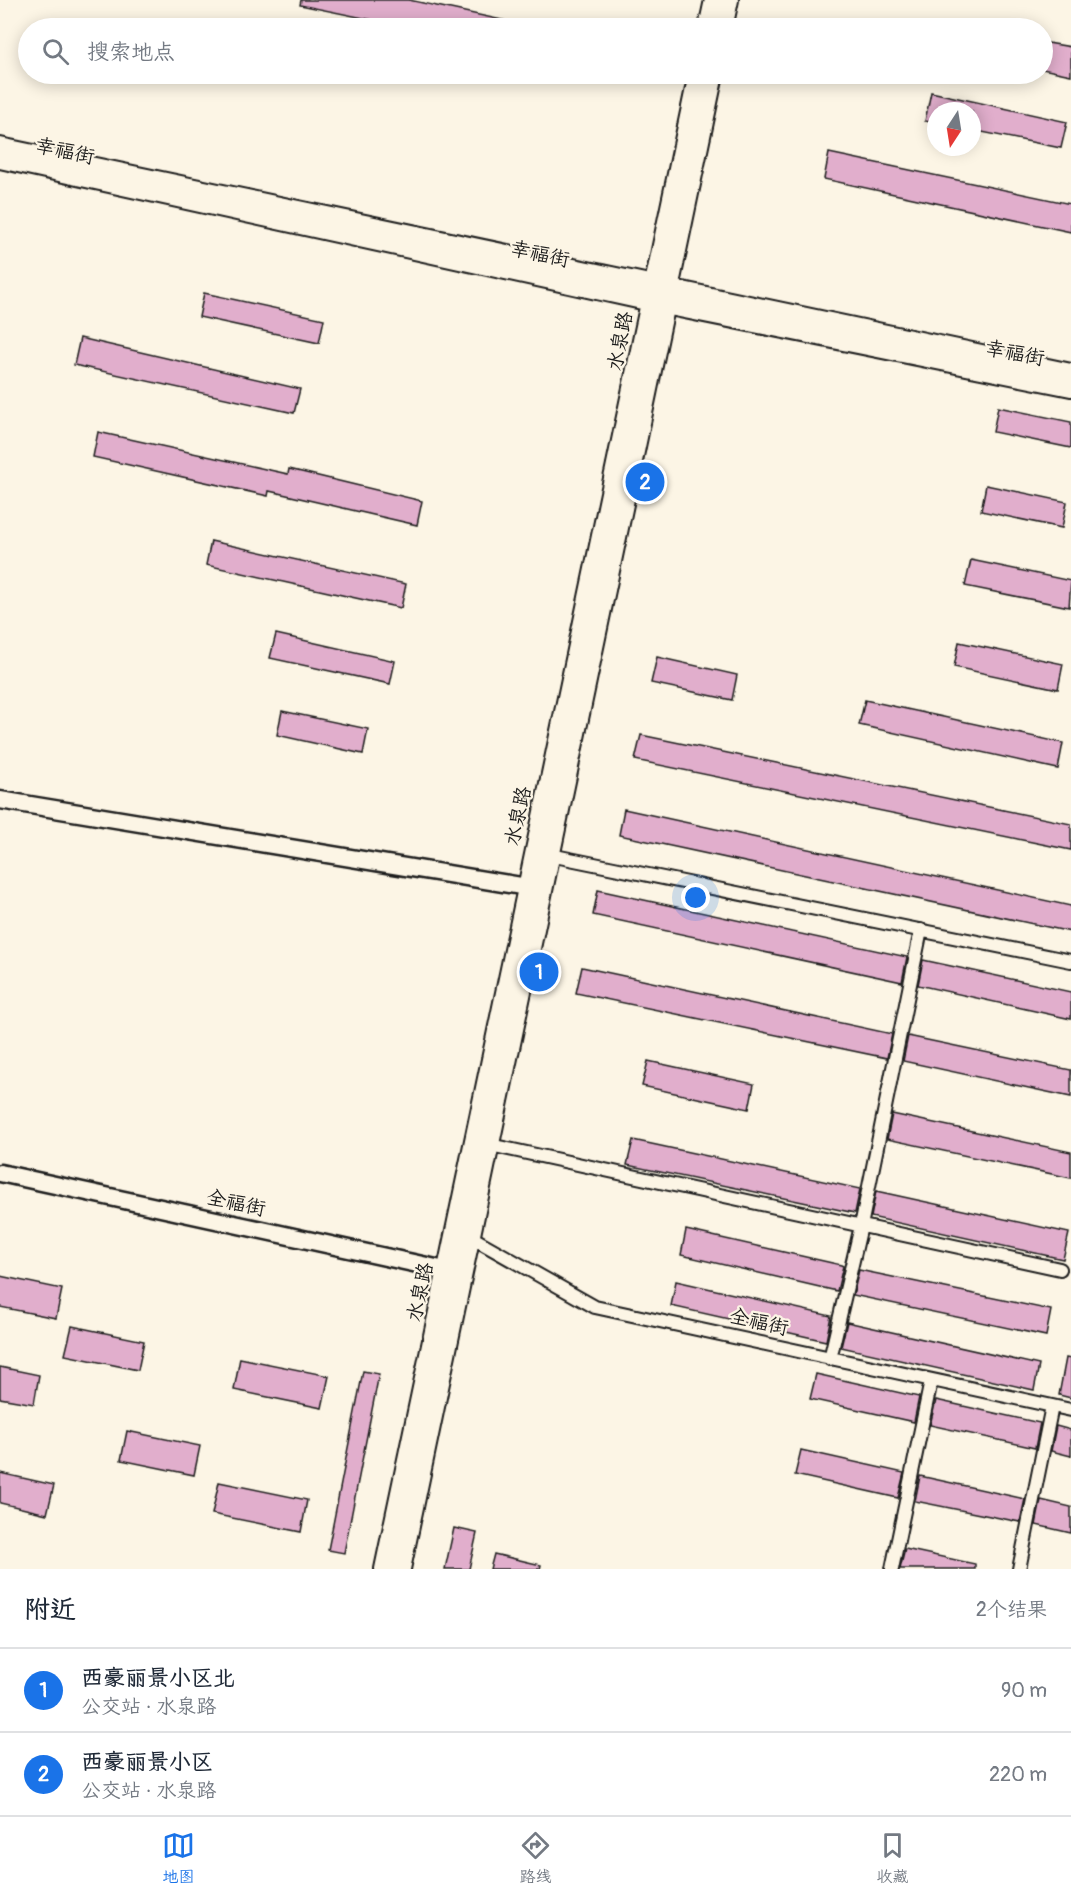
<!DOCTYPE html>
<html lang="zh">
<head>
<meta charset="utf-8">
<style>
  :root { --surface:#fff; --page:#f2f2f3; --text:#1f2937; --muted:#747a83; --line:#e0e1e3; --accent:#1a73e8 }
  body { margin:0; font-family:Pangolin,"LXGW WenKai TC",sans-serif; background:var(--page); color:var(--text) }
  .compass { position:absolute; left:927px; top:102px; width:54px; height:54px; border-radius:50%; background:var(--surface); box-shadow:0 3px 15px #0003; rotate:192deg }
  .you { position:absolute; left:696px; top:898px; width:21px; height:21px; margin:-15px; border:4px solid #fff; border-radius:50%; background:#1a73e8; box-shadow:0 0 0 9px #1a73e833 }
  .badge { display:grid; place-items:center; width:39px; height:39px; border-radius:50%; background:var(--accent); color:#fff; font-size:20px; font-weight:700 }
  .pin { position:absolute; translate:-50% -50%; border:3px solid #fff; box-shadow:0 2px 6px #0006 }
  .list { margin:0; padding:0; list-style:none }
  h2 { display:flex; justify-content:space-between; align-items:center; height:78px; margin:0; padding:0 24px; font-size:26px }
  h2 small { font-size:20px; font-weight:400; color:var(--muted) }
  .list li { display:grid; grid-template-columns:39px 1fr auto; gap:18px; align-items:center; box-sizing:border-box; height:84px; padding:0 24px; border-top:2px solid var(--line) }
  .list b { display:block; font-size:22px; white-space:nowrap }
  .list p { margin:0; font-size:20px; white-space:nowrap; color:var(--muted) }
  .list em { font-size:20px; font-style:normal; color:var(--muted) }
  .icon { flex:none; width:33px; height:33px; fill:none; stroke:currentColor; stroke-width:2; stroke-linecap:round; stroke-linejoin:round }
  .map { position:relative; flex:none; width:1071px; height:1569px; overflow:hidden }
  .search { position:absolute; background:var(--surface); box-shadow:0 3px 15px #0003; left:18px; right:18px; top:18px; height:66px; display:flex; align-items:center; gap:15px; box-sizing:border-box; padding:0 21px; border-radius:33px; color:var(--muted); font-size:22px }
  .sheet { height:246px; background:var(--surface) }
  nav { display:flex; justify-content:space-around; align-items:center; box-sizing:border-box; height:84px; border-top:2px solid var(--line); background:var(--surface); font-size:16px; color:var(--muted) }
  nav a { display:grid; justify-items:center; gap:3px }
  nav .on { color:var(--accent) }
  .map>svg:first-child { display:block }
  .building { fill:#e1aecc; stroke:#1c1c1c; stroke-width:1.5 }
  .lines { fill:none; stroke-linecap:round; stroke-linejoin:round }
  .street-casing { stroke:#1c1c1c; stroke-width:16 }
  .secondary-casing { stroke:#1c1c1c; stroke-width:21 }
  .primary-casing { stroke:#1c1c1c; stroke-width:22 }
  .street { stroke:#fcf5e5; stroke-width:12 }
  .secondary { stroke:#fcf5e5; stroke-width:16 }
  .primary { stroke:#fcf5e5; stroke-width:18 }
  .labels { text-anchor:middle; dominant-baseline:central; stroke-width:4.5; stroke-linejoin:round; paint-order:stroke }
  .street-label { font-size:20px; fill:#1c1c1c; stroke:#fcf5e5 }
</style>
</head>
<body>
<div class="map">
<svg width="1071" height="1569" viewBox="0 0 1071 1569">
  <rect width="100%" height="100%" fill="#fcf5e5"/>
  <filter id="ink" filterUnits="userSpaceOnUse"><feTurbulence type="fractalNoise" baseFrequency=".0167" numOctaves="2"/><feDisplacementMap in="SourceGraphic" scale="12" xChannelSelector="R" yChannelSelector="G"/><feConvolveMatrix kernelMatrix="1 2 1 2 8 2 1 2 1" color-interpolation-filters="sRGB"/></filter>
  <g filter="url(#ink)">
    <path class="building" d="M301,0H409L520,24L519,28H412L300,5Z
      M1042,42L1071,47V75L1042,69Z
      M931,92L1067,122L1061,148L972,130V111H936V123L925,121Z
      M829,153L1071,204V232L824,179Z
      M204,293L324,319L319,343L199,317Z
      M80,338L300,389L294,413L74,365Z
      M998,407L1071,422V448L993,432Z
      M98,432L288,474L289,469L422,501L417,525L269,491L268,496L93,457Z
      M986,485L1067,502L1062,528L981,511Z
      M211,541L406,584L401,608L206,565Z
      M971,560L1071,581L1069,607L965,586Z
      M276,634L395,661L390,684L270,658Z
      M959,642L1063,664L1058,689L954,667Z
      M657,657L737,675L732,700L651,683Z
      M865,700L1063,743L1058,769L859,725Z
      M282,711L368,729L363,754L277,735Z
      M641,735L1071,824V850L635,760Z
      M624,809L1071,906V932L619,835Z
      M598,890L907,957L902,982L593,915Z
      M923,960L1071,992V1019L918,985Z
      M582,967L892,1034L887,1058L576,993Z
      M908,1036L1071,1070V1097L903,1061Z
      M648,1061L754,1084L749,1109L642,1086Z
      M892,1114L1071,1152V1178L887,1139Z
      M633,1140L860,1189L855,1213L627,1165Z
      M876,1191L1069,1233L1063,1259L871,1217Z
      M686,1230L841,1265L843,1266L837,1291L681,1255Z
      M859,1270L1051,1310L1046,1336L853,1295Z
      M0,1276L62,1289L56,1318L0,1307Z
      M676,1281L831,1316L826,1341L671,1306Z
      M847,1322L1039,1365L1034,1390L841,1347Z
      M72,1326L144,1341L138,1370L65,1355Z
      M240,1358L329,1376L322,1408L234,1390Z
      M1066,1358L1071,1359V1398L1059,1395Z
      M0,1367L39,1375L34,1404L0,1398Z
      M363,1371L379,1374L344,1553L328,1550Z
      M816,1374L919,1397L914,1422L810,1399Z
      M936,1400L1040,1423L1035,1448L930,1425Z
      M1056,1426L1071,1430V1456L1051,1451Z
      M127,1431L200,1446L194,1475L121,1460Z
      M801,1450L904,1473L898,1498L795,1475Z
      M0,1473L54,1485L47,1514L0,1503Z
      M920,1476L1025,1499L1020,1522L915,1501Z
      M219,1482L307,1500L301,1532L212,1514Z
      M1041,1500L1071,1507V1533L1036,1525Z
      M454,1528L477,1533L469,1569H445Z
      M905,1549L975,1564V1569H900Z
      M494,1554L541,1565L540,1569H490Z"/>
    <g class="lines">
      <g class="street-casing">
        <path id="street" d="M550,855L1071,961
          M490,1145L1060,1269
          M464,1233L595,1307L1071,1410
          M830,1359L861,1226L921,930
          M892,1569L931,1381
          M1019,1569L1052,1406"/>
      </g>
      <g class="secondary-casing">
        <path id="secondary" d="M0,800L539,889
          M0,1173L459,1273"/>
      </g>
      <g class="primary-casing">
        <path id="primary" d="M708,28L714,0
          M723,28L729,0
          M0,147L1071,373
          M0,159L665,305L1071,387
          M384,1569L698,74
          M401,1569L714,74"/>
      </g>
      <use href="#street" class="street"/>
      <use href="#secondary" class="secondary"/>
      <use href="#primary" class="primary"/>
    </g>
  </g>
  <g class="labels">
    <g class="street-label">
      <text transform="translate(65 151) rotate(12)">幸福街</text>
      <text transform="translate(540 254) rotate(12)">幸福街</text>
      <text transform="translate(620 341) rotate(-79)">水泉路</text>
      <text transform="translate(1015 353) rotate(11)">幸福街</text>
      <text transform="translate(518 816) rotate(-78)">水泉路</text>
      <text transform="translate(236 1203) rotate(12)">全福街</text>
      <text transform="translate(420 1292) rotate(-78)">水泉路</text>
      <text transform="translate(759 1322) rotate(13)">全福街</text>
    </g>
  </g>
</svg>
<svg class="compass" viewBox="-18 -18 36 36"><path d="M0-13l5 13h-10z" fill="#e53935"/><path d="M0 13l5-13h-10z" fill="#747a83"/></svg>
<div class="you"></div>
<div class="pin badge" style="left:539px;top:972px">1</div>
<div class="pin badge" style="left:645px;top:482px">2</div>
<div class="search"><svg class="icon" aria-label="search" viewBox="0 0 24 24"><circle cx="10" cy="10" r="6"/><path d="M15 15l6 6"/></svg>搜索地点</div>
</div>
<section class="sheet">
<h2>附近<small>2个结果</small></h2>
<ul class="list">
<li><span class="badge">1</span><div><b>西豪丽景小区北</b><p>公交站 · 水泉路</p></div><em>90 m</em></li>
<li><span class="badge">2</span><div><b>西豪丽景小区</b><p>公交站 · 水泉路</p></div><em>220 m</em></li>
</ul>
</section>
<nav>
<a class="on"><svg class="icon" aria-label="map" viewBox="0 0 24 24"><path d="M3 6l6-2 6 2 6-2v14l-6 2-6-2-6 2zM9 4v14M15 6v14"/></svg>地图</a>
<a><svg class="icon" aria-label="directions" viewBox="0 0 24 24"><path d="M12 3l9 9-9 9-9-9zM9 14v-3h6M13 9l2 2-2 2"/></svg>路线</a>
<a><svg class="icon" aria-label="saved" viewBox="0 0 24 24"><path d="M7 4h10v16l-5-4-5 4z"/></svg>收藏</a>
</nav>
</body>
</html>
